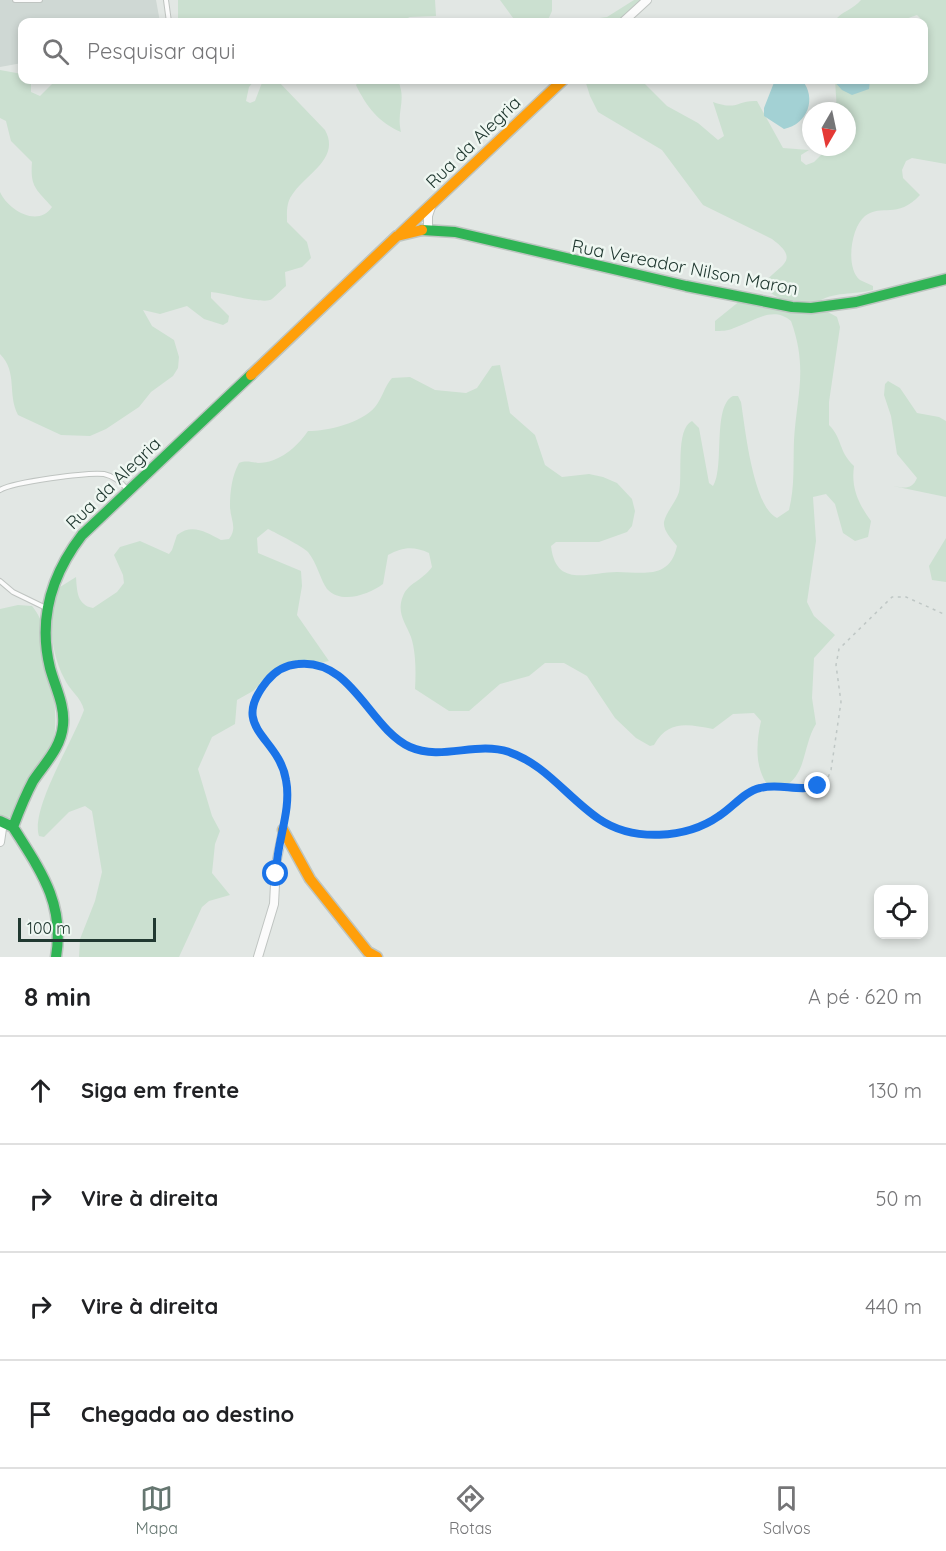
<!DOCTYPE html>
<html lang="pt">
<head>
<meta charset="utf-8">
<style>
  :root { --surface:#fff; --page:#f6f6f6; --text:#202124; --muted:#757577; --line:#e0e0e0; --accent:#657670 }
  body { margin:0; font-family:Quicksand,sans-serif; background:var(--page); color:var(--text) }
  .controls { position:absolute; right:18px; bottom:18px; display:grid; overflow:hidden; border-radius:12px; box-shadow:0 3px 9px #0003 }
  .controls button { width:54px; height:54px; display:grid; place-items:center; padding:0; border:0; border-bottom:2px solid var(--line); background:var(--surface); color:var(--text); font:30px sans-serif }
  .compass { position:absolute; left:802px; top:102px; width:54px; height:54px; border-radius:50%; background:var(--surface); box-shadow:0 3px 9px #0003; rotate:189deg }
  .scale { position:absolute; left:18px; bottom:15px; width:138px; box-sizing:border-box; padding-left:6px; border:3px solid #213931; border-top:0; font-size:16px; line-height:21px; white-space:nowrap; color:#213931; -webkit-text-stroke:4px #eff7f2; paint-order:stroke }
  .stop { position:absolute; width:18px; height:18px; margin:-14px; border:4px solid #1a73e8; border-radius:50%; background:#fff }
  .stop.end { background:#1a73e8; border-color:#fff; box-shadow:0 2px 6px #0008 }
  .list { margin:0; padding:0; list-style:none }
  h2 { display:flex; justify-content:space-between; align-items:center; height:78px; margin:0; padding:0 24px; font-size:26px }
  h2 small { font-size:20px; font-weight:400; color:var(--muted) }
  .list li { display:grid; grid-template-columns:39px 1fr auto; gap:18px; align-items:center; box-sizing:border-box; height:108px; padding:0 24px; border-top:2px solid var(--line) }
  .list b { display:block; font-size:22px; white-space:nowrap }
  .list em { font-size:20px; font-style:normal; color:var(--muted) }
  .icon { flex:none; width:33px; height:33px; fill:none; stroke:currentColor; stroke-width:2; stroke-linecap:round; stroke-linejoin:round }
  .map { position:relative; flex:none; width:946px; height:957px; overflow:hidden }
  .search { position:absolute; background:var(--surface); box-shadow:0 3px 9px #0003; left:18px; right:18px; top:18px; height:66px; display:flex; align-items:center; gap:15px; box-sizing:border-box; padding:0 21px; border-radius:12px; color:var(--muted); font-size:22px }
  .sheet { height:510px; background:var(--surface) }
  nav { display:flex; justify-content:space-around; align-items:center; box-sizing:border-box; height:84px; border-top:2px solid var(--line); background:var(--surface); font-size:16px; color:var(--muted) }
  nav a { display:grid; justify-items:center; gap:3px }
  nav .on { color:var(--accent) }
  .map>svg:first-child { display:block }
  .built { fill:#cfd8d4 }
  .green { fill:#cbe0d0 }
  .water { fill:#a3d1d4 }
  .lines { fill:none; stroke-linecap:round; stroke-linejoin:round }
  .lane-casing { stroke:#bfc4c1; stroke-width:6 }
  .street-casing { stroke:#bfc4c1; stroke-width:10 }
  .fast-casing { stroke:#bec5c1; stroke-width:13 }
  .slow-casing { stroke:#bec5c1; stroke-width:13 }
  .path { stroke:#bfc7c5; stroke-width:1.5; stroke-dasharray:3 4.5; stroke-linecap:butt }
  .lane { stroke:#fbfbfb; stroke-width:4 }
  .street { stroke:#fbfbfb; stroke-width:8 }
  .fast { stroke:#30b455; stroke-width:10 }
  .slow { stroke:#ff9f0a; stroke-width:10 }
  .route { stroke:#1a73e8; stroke-width:8 }
  .labels { text-anchor:middle; dominant-baseline:central; stroke-width:5; stroke-linejoin:round; paint-order:stroke }
  .street-label { font-size:18px; fill:#213931; stroke:#eff7f2 }
</style>
</head>
<body>
<div class="map">
<svg width="946" height="957" viewBox="0 0 946 957">
  <rect width="100%" height="100%" fill="#e2e7e4"/>
  <path class="built" d="M0,0H156L160,22H22V63L0,67Z"/>
  <path class="green" d="M178,0H435L436,16L410,17L398,22H178Z
    M500,0H552V11L547,22H516Z
    M634,0H642L625,22H569L607,17Z
    M861,0H946V164L912,158L906,161L902,170L903,178L920,195C897,220 882,203 865,216C851,227 845,268 860,280C864,282 869,284 873,286V290C854,295 833,291 816,303C798,301 772,304 765,283C777,265 803,262 772,239L703,205L662,150L598,112L590,96L585,80H635L644,83L667,106L698,123L718,140L724,136L713,102C739,111 736,100 757,101L783,148L809,150L801,155V161L806,165L814,162L829,147H847V111H837L835,80H873L883,84L902,80H924V22L917,15L897,22H834C841,11 853,10 861,0Z
    M0,70L22,74V80H31V92L40,96L56,80H255L249,87L246,101L250,103L255,101L263,80H277L325,130C341,159 305,174 292,195C286,203 287,213 287,222L307,242L311,258L302,267L285,272L286,286C281,290 277,295 272,299C265,305 224,293 211,292V298L229,316L228,322L223,325L204,319L187,306L160,314L143,310L152,326L174,340L179,357L178,368L173,376L151,392L139,407L106,429L90,436L61,435L18,415C7,394 18,372 0,354V192C8,210 38,228 52,207C36,189 30,187 32,162L11,141L6,121L0,118Z
    M360,80H398C407,102 396,110 401,132C379,123 366,106 356,85Z
    M741,300L826,311L837,317L840,327L829,402V425C843,439 838,451 854,466C851,488 858,503 871,521L868,537L855,541L843,533L835,504L826,494L813,497L816,541L807,602L814,616L835,635L814,658L812,698L816,724C801,747 808,787 771,789C754,771 756,743 761,721L754,713L733,714L713,729C687,724 668,720 654,745L650,746L636,738L615,718L587,676L564,663H545L529,676L500,684L469,711H449L415,689C416,673 416,652 411,637C406,623 396,613 403,596C408,583 422,581 432,567L429,553C413,546 403,547 388,555L383,584C369,594 342,605 327,589C321,581 317,563 308,552C302,546 276,533 268,529L257,538L258,553L301,571L302,586L297,615L329,661L310,665L292,661L277,668L253,691L237,700L235,724L212,737L198,769L212,816L220,831L215,844L212,873L230,895L209,901L202,907L179,957H79L80,939L95,901L102,872L92,811L85,806L69,812L44,837L39,836C30,809 74,739 84,710C81,697 69,690 64,678C50,651 47,615 60,587L76,577C77,591 77,605 93,608L117,592L124,583L123,575L114,555L120,547L140,541L169,554L172,550L177,535C192,523 206,532 221,540L229,539C238,528 230,519 230,506C230,491 232,476 239,463C246,460 251,462 258,463C279,463 297,447 308,431C328,431 361,423 375,407C382,399 384,387 392,378L410,377L435,390L466,393L477,388L492,366L500,365L510,413L535,435L545,465L562,477L589,474L603,477L617,483L632,499L635,511L632,526L627,532L599,542H556L551,546C556,589 589,572 617,572C642,572 670,580 677,546C672,539 663,531 664,522C666,512 676,502 679,492C683,477 675,429 692,421L699,428L709,483L713,486C725,468 712,406 733,396H738L741,402C745,427 753,507 777,518L789,510C795,486 793,464 794,440C797,394 808,368 791,321C772,305 753,322 734,328C728,331 721,331 715,331V321Z
    M888,381L900,388L917,413L939,417L946,421V497L893,486C904,488 912,490 917,478L897,454L891,416L884,395L885,384Z
    M946,538V582L932,580L929,566Z
    M18,605L32,606C45,621 46,642 49,662C57,712 62,748 34,792C26,806 16,816 0,821V609Z"/>
  <path class="water" d="M775,80H802C817,98 808,124 784,129L764,116V108Z
    M833,80H870L869,89L852,95L842,90Z"/>
  <g class="lines">
    <g class="lane-casing">
      <path id="lane" d="M15,0H40
        M166,0L169,22
        M0,490C13,482 88,472 104,474C113,476 121,482 127,489
        M0,581L13,592L46,608"/>
    </g>
    <g class="street-casing">
      <path id="street" d="M623,22L647,0
        M428,229V216L431,207
        M0,842L3,822
        M258,957L274,904L276,864L283,830"/>
    </g>
    <g class="fast-casing">
      <path id="fast" d="M422,230L455,232L686,286L792,307L811,308L856,302L946,279
        M0,821L13,827
        M13,827C19,811 25,796 33,781C45,763 61,748 63,725C65,705 55,687 50,668C38,619 52,574 82,535L251,375
        M13,827C40,870 65,903 56,957"/>
    </g>
    <g class="slow-casing">
      <path id="slow" d="M400,234L563,80
        M251,375L397,236L422,230
        M283,830L310,879L368,952L377,957"/>
    </g>
    <path class="path" d="M285,820C286,802 289,784 283,767C275,745 244,729 254,704C261,686 274,668 294,665C351,656 361,720 399,742C435,762 472,739 509,752C558,769 583,827 638,834C667,838 704,828 728,810C738,803 749,790 761,787C785,782 805,796 827,780L831,770L841,702L836,665L839,649L892,597H906L946,615"/>
    <use href="#lane" class="lane"/>
    <use href="#street" class="street"/>
    <use href="#fast" class="fast"/>
    <use href="#slow" class="slow"/>
  </g>
  <g class="lines">
    <path class="route" d="M276,874C276,843 292,811 286,780C279,736 228,729 267,681C275,671 286,665 298,664C352,658 369,728 410,747C442,761 476,741 509,752C545,764 568,798 599,819C633,842 686,839 719,816C732,808 745,791 760,788C779,783 799,792 818,786"/>
  </g>
  <g class="labels">
    <g class="street-label">
      <text transform="translate(473 142) rotate(-44)">Rua da Alegria</text>
      <text transform="translate(685 267) rotate(11)">Rua Vereador Nilson Maron</text>
      <text transform="translate(113 483) rotate(-44)">Rua da Alegria</text>
    </g>
  </g>
</svg>
<div class="controls">
<button><svg class="icon" aria-label="locate" viewBox="0 0 24 24"><circle cx="12" cy="12" r="6"/><path d="M12 2v4M12 18v4M2 12h4M18 12h4"/></svg></button>
</div>
<svg class="compass" viewBox="-18 -18 36 36"><path d="M0-13l5 13h-10z" fill="#e53935"/><path d="M0 13l5-13h-10z" fill="#757577"/></svg>
<div class="scale">100 m</div>
<div class="stop" style="left:276px;top:874px"></div>
<div class="stop end" style="left:818px;top:786px"></div>
<div class="search"><svg class="icon" aria-label="search" viewBox="0 0 24 24"><circle cx="10" cy="10" r="6"/><path d="M15 15l6 6"/></svg>Pesquisar aqui</div>
</div>
<section class="sheet">
<h2>8 min<small>A pé · 620 m</small></h2>
<ul class="list">
<li><svg class="icon" aria-label="ahead" viewBox="0 0 24 24"><path d="M12 20V5M6 11l6-6 6 6"/></svg><div><b>Siga em frente</b></div><em>130 m</em></li>
<li><svg class="icon" aria-label="right" viewBox="0 0 24 24"><path d="M7 20v-9h11M14 6l5 5-5 5"/></svg><div><b>Vire à direita</b></div><em>50 m</em></li>
<li><svg class="icon" aria-label="right" viewBox="0 0 24 24"><path d="M7 20v-9h11M14 6l5 5-5 5"/></svg><div><b>Vire à direita</b></div><em>440 m</em></li>
<li><svg class="icon" aria-label="arrive" viewBox="0 0 24 24"><path d="M6 21V4h12l-3 4 3 4H6"/></svg><div><b>Chegada ao destino</b></div></li>
</ul>
</section>
<nav>
<a class="on"><svg class="icon" aria-label="map" viewBox="0 0 24 24"><path d="M3 6l6-2 6 2 6-2v14l-6 2-6-2-6 2zM9 4v14M15 6v14"/></svg>Mapa</a>
<a><svg class="icon" aria-label="directions" viewBox="0 0 24 24"><path d="M12 3l9 9-9 9-9-9zM9 14v-3h6M13 9l2 2-2 2"/></svg>Rotas</a>
<a><svg class="icon" aria-label="saved" viewBox="0 0 24 24"><path d="M7 4h10v16l-5-4-5 4z"/></svg>Salvos</a>
</nav>
</body>
</html>
